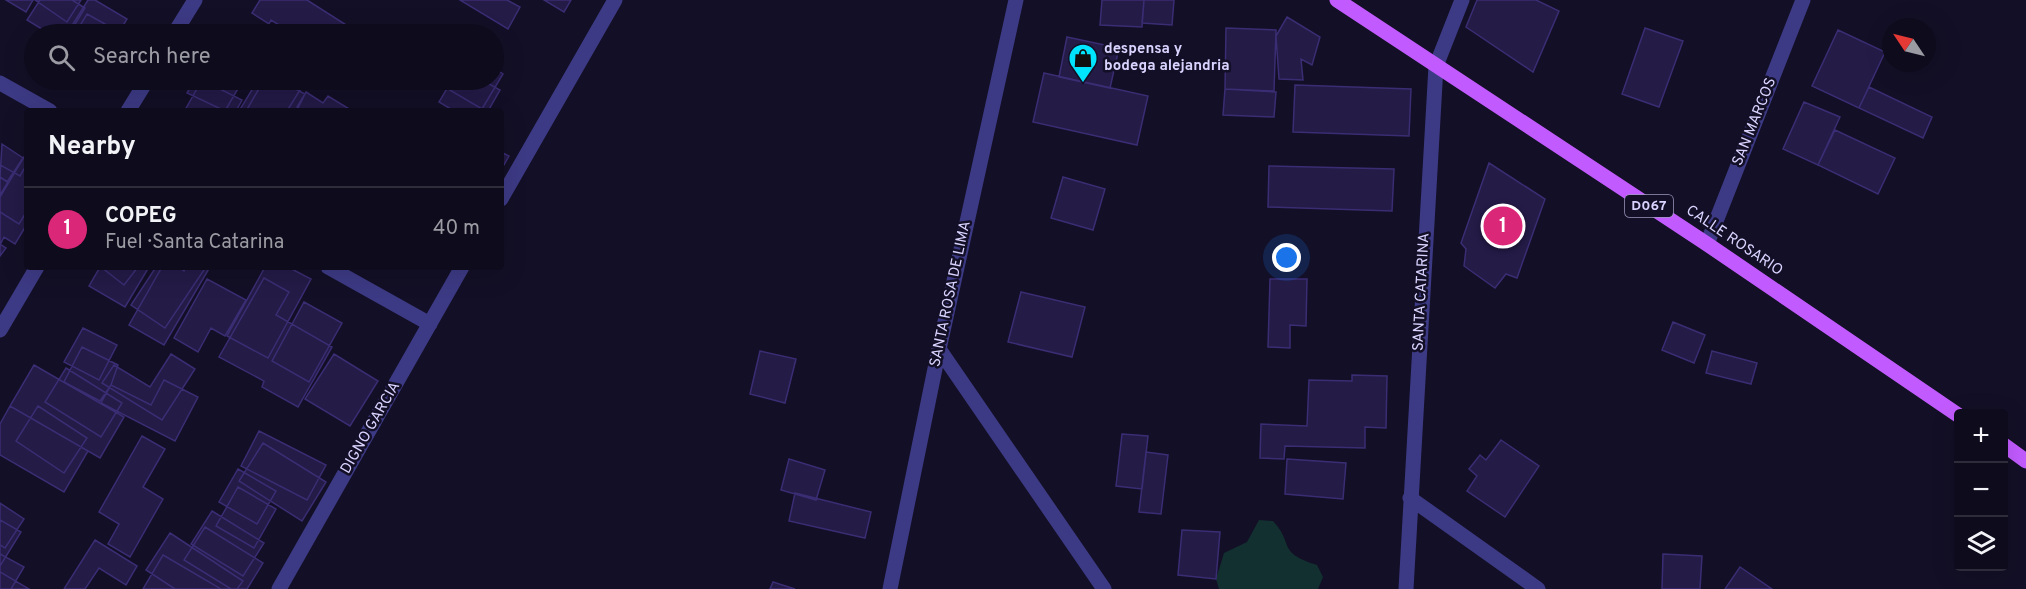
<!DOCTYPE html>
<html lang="en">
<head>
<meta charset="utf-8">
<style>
  :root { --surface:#0e0b1c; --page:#1c1929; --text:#f1f3f6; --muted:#9b9ba3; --line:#2e2b3b; --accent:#db2777 }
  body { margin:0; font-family:Overpass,sans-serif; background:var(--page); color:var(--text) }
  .controls { position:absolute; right:18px; bottom:18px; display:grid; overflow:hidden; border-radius:6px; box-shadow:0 6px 24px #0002 }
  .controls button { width:54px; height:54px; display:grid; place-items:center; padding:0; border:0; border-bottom:2px solid var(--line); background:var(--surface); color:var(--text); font:30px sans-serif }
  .compass { position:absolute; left:1882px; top:18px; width:54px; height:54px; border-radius:50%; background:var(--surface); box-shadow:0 6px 24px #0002; rotate:305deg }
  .you { position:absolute; left:1287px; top:258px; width:21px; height:21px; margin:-15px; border:4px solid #fff; border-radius:50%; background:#1a73e8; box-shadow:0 0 0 9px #1a73e833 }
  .badge { display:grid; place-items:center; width:39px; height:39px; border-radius:50%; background:var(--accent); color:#fff; font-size:20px; font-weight:700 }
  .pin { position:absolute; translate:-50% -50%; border:3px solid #fff; box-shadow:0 2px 6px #0006 }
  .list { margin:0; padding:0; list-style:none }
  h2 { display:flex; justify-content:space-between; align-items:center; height:78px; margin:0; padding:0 24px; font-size:26px }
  h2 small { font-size:20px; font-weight:400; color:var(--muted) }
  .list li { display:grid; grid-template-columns:39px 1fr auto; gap:18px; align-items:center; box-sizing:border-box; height:84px; padding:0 24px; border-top:2px solid var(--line) }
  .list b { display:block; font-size:22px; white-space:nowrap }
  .list p { margin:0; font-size:20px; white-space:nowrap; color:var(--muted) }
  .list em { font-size:20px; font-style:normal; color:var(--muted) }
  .icon { flex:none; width:33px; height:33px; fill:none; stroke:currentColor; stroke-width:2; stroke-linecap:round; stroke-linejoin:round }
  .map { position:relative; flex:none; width:2026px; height:589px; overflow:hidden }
  .search { position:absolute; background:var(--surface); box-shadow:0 6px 24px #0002; left:24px; top:24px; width:480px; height:66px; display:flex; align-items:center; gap:15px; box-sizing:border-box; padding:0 21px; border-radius:33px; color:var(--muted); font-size:22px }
  .panel { position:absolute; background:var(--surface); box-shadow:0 6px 24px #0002; left:24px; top:108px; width:480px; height:162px; border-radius:6px }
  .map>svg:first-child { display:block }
  .green { fill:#12302f }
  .building { fill:#241b47; stroke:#3b2d73; stroke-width:1.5 }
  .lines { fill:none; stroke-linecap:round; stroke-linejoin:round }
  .minor { stroke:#3d3a85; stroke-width:15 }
  .major { stroke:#c25bff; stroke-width:15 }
  .labels { text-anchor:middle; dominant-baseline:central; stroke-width:5; stroke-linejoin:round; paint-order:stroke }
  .shield { fill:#130f26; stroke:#9e99be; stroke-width:1.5 }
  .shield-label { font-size:14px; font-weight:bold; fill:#d9d4ff }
  .poi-label { font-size:15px; font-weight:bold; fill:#d9d4ff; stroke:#130f26; text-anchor:start }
  .street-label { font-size:15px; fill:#d9d4ff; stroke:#130f26 }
</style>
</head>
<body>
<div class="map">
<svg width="2026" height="589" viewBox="0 0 2026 589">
  <rect width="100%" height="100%" fill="#130f26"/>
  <path class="green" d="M1259,520L1273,521C1295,545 1276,552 1317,565L1323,577L1318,589H1219L1216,579L1224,553L1247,542Z"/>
  <path class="building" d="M6,0H33L26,12Z
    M35,0H81L67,22Z
    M40,0H72L85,8L69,34H50L27,20Z
    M88,0H95L127,19L118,34H91L73,24Z
    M260,0H307L351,28L347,34H294L271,20L269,24L252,13Z
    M460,0H507L520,7L508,29Z
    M544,0H571L564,12Z
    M1102,0H1144L1142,27L1100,25Z
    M1144,0H1174L1172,25L1142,23Z
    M1477,0H1536L1559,11L1533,72L1466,27Z
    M87,14L123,34H75Z
    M1287,17L1320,37L1312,65L1301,59L1303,80L1279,79L1276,36Z
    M1226,28L1276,30L1274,91L1225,89Z
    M1645,28L1683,41L1659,107L1622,94Z
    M1838,30L1885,52L1859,108L1812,86Z
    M1067,37L1119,48L1110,88L1059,77Z
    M494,68L503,74L482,109L448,89L454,80H494Z
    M1044,73L1148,96L1137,145L1033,122Z
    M195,80H243L225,111L187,93Z
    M202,80L242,100L236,111L185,110Z
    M258,80H282L300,90L287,111H239Z
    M264,80H279L305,94L297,110L299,111H246Z
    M452,80H482L500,90L488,111H454L439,102Z
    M1295,85L1411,89L1409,136L1293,132Z
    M1869,87L1932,117L1923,138L1859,108Z
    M1225,89L1276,92L1274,117L1223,115Z
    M306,92L323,103L328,96L351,110L303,111L297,107Z
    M1804,102L1840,117L1818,165L1783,149Z
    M1835,130L1895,158L1878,194L1818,165Z
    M2,144L23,158L7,182L0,177Z
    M27,152V211L19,224L0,212V197Z
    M501,152L509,156L501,170Z
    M1489,163L1545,199L1517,278L1506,274L1495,288L1464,266L1466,249L1461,243Z
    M0,165L20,176L24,169L27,171V224L15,244L4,237L0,245Z
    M1269,166L1394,169L1392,211L1268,207Z
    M0,177L8,182L0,195Z
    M1063,177L1105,189L1093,230L1051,218Z
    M0,244L6,248L0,256Z
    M100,267H149L125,307L89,286Z
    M101,267H138L124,285Z
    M156,267H206L165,328L131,305Z
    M162,267H178L184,271L186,267H210L164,345L129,325Z
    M265,267H288L311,279L268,358L227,336Z
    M264,278L289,292L276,315L332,347L298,407L262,387L264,381L219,357Z
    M207,279L246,300L225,336L211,328L198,352L174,338Z
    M1270,279H1307L1306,326L1290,325V348L1268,347Z
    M1021,292L1085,307L1072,357L1008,342Z
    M304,302L342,323L309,382L272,361Z
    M1673,322L1705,335L1694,363L1662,350Z
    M83,328L117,345L99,380L64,362Z
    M82,347L118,365L111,385L100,401L64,382Z
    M760,351L796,359L785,403L750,394Z
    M1712,351L1757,363L1751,384L1706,373Z
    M171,354L195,369L162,420L102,383L114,365L150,387Z
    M334,354L378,381L350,426L305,399Z
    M34,365L124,417L100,458L10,406Z
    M66,368L122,403L101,437L45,402Z
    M1352,375L1387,376L1386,428L1365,427V448L1285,446L1284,459L1260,458L1261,424L1307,426L1309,380L1352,381Z
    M164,380L198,397L175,441L101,403L111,385L151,405Z
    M10,406L88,451L64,492L0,455V424Z
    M38,406L87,438L64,473L16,441Z
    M259,431L326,465L307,500L241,466Z
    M1122,434L1148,436L1142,489L1116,486Z
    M142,436L165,449L143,487L163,499L130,557L108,544L119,524L99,512Z
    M1501,440L1539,466L1505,517L1467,491L1477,476L1469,469L1480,455L1486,460Z
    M263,443L326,482L302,521L239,481Z
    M1146,452L1168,455L1161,514L1139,512Z
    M789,459L825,470L816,500L781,490Z
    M1287,459L1346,463L1343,499L1285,494Z
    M238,469L276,491L257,524L219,502Z
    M238,487L276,509L254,548L216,526Z
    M795,493L871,512L865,538L789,521Z
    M0,503L24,519L5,548L0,545Z
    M212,511L264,543L243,576L191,544Z
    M0,520L21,532L0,566Z
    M205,527L263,563L247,589H231L184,560Z
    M1182,530L1220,532L1216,579L1178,575Z
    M170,533L243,581L237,589H175L146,570Z
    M95,540L137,566L126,585L99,568L85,589H64Z
    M0,554L24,567L11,589H0Z
    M1663,554L1702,556L1700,589H1662Z
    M163,555L221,589H143Z
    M1740,567L1772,589H1725Z
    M0,572L29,589H0Z
    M773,582L795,589H770Z"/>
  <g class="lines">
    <path class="minor" d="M174,34L195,0
      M0,83L50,111
      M128,111L147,80
      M501,199L615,0
      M1707,244L1803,0
      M328,267L430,324
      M0,330L37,267
      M939,349L1104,589
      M1410,498L1538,589
      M279,589L462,267
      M890,589L939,349L1016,0
      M1406,589L1436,66L1462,0"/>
    <path class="major" d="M1337,0L1707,244L1958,415
      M2004,445L2026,461"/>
  </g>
  <defs>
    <g id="shop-pin" transform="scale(1.5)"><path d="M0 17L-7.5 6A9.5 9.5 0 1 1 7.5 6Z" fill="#00e5ff" stroke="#130f26"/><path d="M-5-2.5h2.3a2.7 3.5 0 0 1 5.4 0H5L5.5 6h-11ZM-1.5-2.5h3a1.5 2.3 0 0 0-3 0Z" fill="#111"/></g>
  </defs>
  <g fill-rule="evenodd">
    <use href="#shop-pin" x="1083" y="58"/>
  </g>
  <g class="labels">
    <rect class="shield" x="1625" y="195" width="48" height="22" rx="4.5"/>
    <g class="shield-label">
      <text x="1649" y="206">D067</text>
    </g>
    <g class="poi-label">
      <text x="1104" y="49">despensa y<tspan x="1104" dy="17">bodega alejandria</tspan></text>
    </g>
    <g class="street-label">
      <text transform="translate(1755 122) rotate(-68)">SAN MARCOS</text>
      <text transform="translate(1734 241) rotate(34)">CALLE ROSARIO</text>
      <text transform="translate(1422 292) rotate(-87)">SANTA CATARINA</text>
      <text transform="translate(951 294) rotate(-78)">SANTA ROSA DE LIMA</text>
      <text transform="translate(371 428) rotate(-60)">DIGNO GARCIA</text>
    </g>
  </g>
</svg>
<div class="controls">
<button>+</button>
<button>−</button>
<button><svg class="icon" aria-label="layers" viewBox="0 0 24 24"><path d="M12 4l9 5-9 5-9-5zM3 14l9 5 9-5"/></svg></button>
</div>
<svg class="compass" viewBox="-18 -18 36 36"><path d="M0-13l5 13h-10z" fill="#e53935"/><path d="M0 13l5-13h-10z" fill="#9b9ba3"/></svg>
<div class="you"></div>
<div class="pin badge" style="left:1503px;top:226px">1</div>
<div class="search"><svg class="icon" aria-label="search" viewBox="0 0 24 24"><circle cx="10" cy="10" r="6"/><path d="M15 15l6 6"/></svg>Search here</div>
<section class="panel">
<h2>Nearby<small></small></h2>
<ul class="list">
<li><span class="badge">1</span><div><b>COPEG</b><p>Fuel · Santa Catarina</p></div><em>40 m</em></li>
</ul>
</section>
</div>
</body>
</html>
